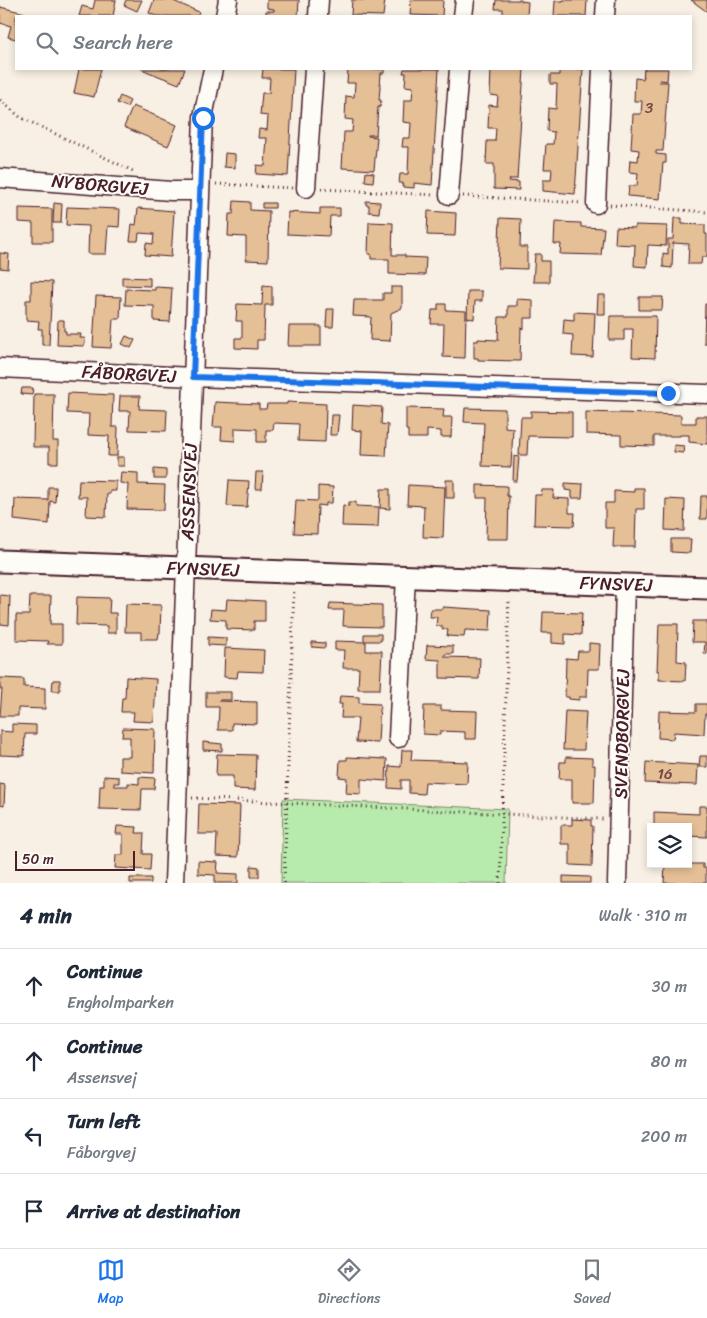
<!DOCTYPE html>
<html lang="en">
<head>
<meta charset="utf-8">
<style>
  :root { --surface:#fff; --page:#f6f6f7; --text:#1f2937; --muted:#747a83; --line:#e0e1e3; --accent:#1a73e8 }
  body { margin:0; font-family:Sriracha,sans-serif; background:var(--page); color:var(--text) }
  .controls { position:absolute; right:15px; bottom:15px; display:grid; overflow:hidden; border-radius:0px; box-shadow:0 2px 8px #0003 }
  .controls button { width:45px; height:45px; display:grid; place-items:center; padding:0; border:0; border-bottom:1px solid var(--line); background:var(--surface); color:var(--text); font:25px sans-serif }
  .scale { position:absolute; left:15px; bottom:12px; width:120px; box-sizing:border-box; padding-left:5px; border:2px solid #4a1f2b; border-top:0; font-size:14px; line-height:18px; white-space:nowrap; color:#4a1f2b; -webkit-text-stroke:4px #fdfcf7; paint-order:stroke }
  .stop { position:absolute; width:15px; height:15px; margin:-11px; border:4px solid #1a73e8; border-radius:50%; background:#fff }
  .stop.end { background:#1a73e8; border-color:#fff; box-shadow:0 1px 5px #0008 }
  .list { margin:0; padding:0; list-style:none }
  h2 { display:flex; justify-content:space-between; align-items:center; height:65px; margin:0; padding:0 20px; font-size:21px }
  h2 small { font-size:16px; font-weight:400; color:var(--muted) }
  .list li { display:grid; grid-template-columns:32px 1fr auto; gap:15px; align-items:center; box-sizing:border-box; height:75px; padding:0 20px; border-top:1px solid var(--line) }
  .list b { display:block; font-size:19px; white-space:nowrap }
  .list p { margin:0; font-size:16px; white-space:nowrap; color:var(--muted) }
  .list em { font-size:16px; font-style:normal; color:var(--muted) }
  .icon { flex:none; width:28px; height:28px; fill:none; stroke:currentColor; stroke-width:2; stroke-linecap:round; stroke-linejoin:round }
  .map { position:relative; flex:none; width:707px; height:883px; overflow:hidden }
  .search { position:absolute; background:var(--surface); box-shadow:0 2px 8px #0003; left:15px; right:15px; top:15px; height:55px; display:flex; align-items:center; gap:12px; box-sizing:border-box; padding:0 18px; border-radius:0px; color:var(--muted); font-size:19px }
  .sheet { height:365px; background:var(--surface) }
  nav { display:flex; justify-content:space-around; align-items:center; box-sizing:border-box; height:70px; border-top:1px solid var(--line); background:var(--surface); font-size:14px; color:var(--muted) }
  nav a { display:grid; justify-items:center; gap:2px }
  nav .on { color:var(--accent) }
  .map>svg:first-child { display:block }
  .green { fill:#b7ebac; stroke:#80856c }
  .building { fill:#e5bf96; stroke:#4a1f2b }
  .lines { fill:none; stroke-linecap:round; stroke-linejoin:round }
  .minor-casing { stroke:#4a1f2b; stroke-width:21 }
  .tertiary-casing { stroke:#4a1f2b; stroke-width:25 }
  .path { stroke:#4a1f2b; stroke-width:3; stroke-dasharray:1 4; stroke-linecap:butt }
  .minor { stroke:#fdfcf7; stroke-width:18 }
  .tertiary { stroke:#fdfcf7; stroke-width:21 }
  .route { stroke:#1a73e8; stroke-width:6 }
  .labels { text-anchor:middle; dominant-baseline:central; stroke-width:4; stroke-linejoin:round; paint-order:stroke }
  .number-label { font-size:15px; fill:#714746 }
  .street-label { font-size:18px; fill:#4a1f2b; stroke:#fdfcf7 }
</style>
</head>
<body>
<div class="map">
<svg width="707" height="883" viewBox="0 0 707 883">
  <rect width="100%" height="100%" fill="#f8f0e4"/>
  <filter id="ink" filterUnits="userSpaceOnUse"><feTurbulence type="fractalNoise" baseFrequency=".02" numOctaves="2"/><feDisplacementMap in="SourceGraphic" scale="10" xChannelSelector="R" yChannelSelector="G"/><feConvolveMatrix kernelMatrix="1 2 1 2 8 2 1 2 1" color-interpolation-filters="sRGB"/></filter>
  <g filter="url(#ink)">
    <path class="green" d="M283,799L508,809L506,883H281Z"/>
    <path class="building" d="M95,0H116L113,16H79L82,6L93,9Z
      M126,0H142L137,11L124,5Z
      M154,0H171L199,12L197,16H156L149,13Z
      M267,0H299L298,16H266V11H274V9L267,8Z
      M352,0H385L383,16L351,15Z
      M411,0H443L442,16L410,15Z
      M496,0H521V1L528,2L527,16H503V9H495Z
      M563,0H587L586,16H554L555,1H563Z
      M691,0H707V10L706,11Z
      M0,7L25,13L24,16H16V39L8,37L11,26L0,23Z
      M79,69H101L94,97L74,93Z
      M141,69H185L179,84Z
      M263,69H294L288,176L256,174L257,165L265,166L267,138H258L259,129L267,130L268,116L260,115L262,93H269L270,78H262Z
      M348,69H384V73H381L379,100H381L380,107H378L376,135H368V136L377,137L374,170L342,168L344,132H352L353,120L345,119L346,96L354,97L355,83H347Z
      M404,69H439L432,185L414,183V188L402,187L403,183H399L400,174H408L409,147H402L403,138H410L411,123L403,122L404,100H412L413,87L405,86L406,73H403Z
      M491,69H524L517,179H510L509,181L519,182V190L494,189V164H486L487,141H495L496,128H488L489,105L497,106L498,96L490,95Z
      M559,69H583L575,194L543,191V180H551L552,169H544L546,144H553L554,132L547,131L548,108L556,109L557,84H550V75H559Z
      M644,69H668L667,81L660,80L659,82H668L663,151H656V154L666,155V163H663L660,199L628,196L629,186H637L638,173L629,172L630,160L638,161L639,150L631,149L633,114H641L642,101H634L635,78L643,79Z
      M120,96L130,101L127,107L117,103Z
      M133,106L177,125L168,146L124,127Z
      M225,153L235,154V168L224,167Z
      M366,172L374,173L373,182L365,181Z
      M234,201L250,202V210L269,211L268,261L246,260V237L228,236L229,214H233Z
      M366,201L380,202L379,213L369,212V205H366Z
      M54,203L62,204L61,223H53Z
      M262,203H275V208H262Z
      M67,207L120,209L119,227L108,226L106,254H88L89,226L66,225Z
      M19,208L52,209V242H33V223L19,222Z
      M138,208L174,211L171,257L145,255L146,243L153,244L154,234L139,233L138,241H130L132,224L136,225Z
      M320,208H340V216H330L329,236L287,234L288,212L320,214Z
      M428,211L456,213L455,236L427,235Z
      M500,218L521,219L520,247H527V269L498,268Z
      M674,218H682V224L705,225V234H707V257H702L701,264H688L689,244L673,243L672,268L663,267V253L668,254V239H673Z
      M369,222L393,223L392,255H405V257L426,258L425,275L389,274V259H371V254H368Z
      M555,222L581,223V227L604,228L601,255L560,254L561,244H554Z
      M635,225L667,226L666,246L648,245L647,267L634,266L635,245L615,244L616,227L635,228Z
      M0,253L9,254L8,269L0,268Z
      M535,254H541V261H549V282H533Z
      M122,277L150,278V286L122,285Z
      M31,281L52,282L49,345H42V329H38L39,321L26,320V300H31Z
      M263,285L272,286V305H265L264,340H257V349L235,348V338H242V321H236L237,304L262,305Z
      M155,287L172,288L170,322L154,321V306L125,305L126,289L155,290Z
      M391,287H402V308L391,313L390,341L370,340L371,317L353,316L354,300H383V293H391Z
      M468,291H482V301H475L474,319L467,318Z
      M598,295H605V314H597Z
      M96,296L121,297L120,319H113L111,348L93,347Z
      M639,297H663L662,310H639Z
      M517,299L533,300V318H524V329L521,328L520,361L478,360V358H474V341H478V339L498,340L499,317H508V306H517Z
      M438,304H446V310L466,311L465,358L443,357L444,324H431L432,310H438Z
      M705,304H707V343H704Z
      M327,309H334L333,327H326Z
      M574,312L595,313L593,357L572,356L573,335L563,334L564,319L574,320Z
      M610,316H656L655,358L632,357L633,329H624V340H609Z
      M58,320H64V331H66V334H81L80,338H85L84,346L57,345Z
      M289,326H321V346H288Z
      M126,336L135,340L131,348L122,344Z
      M22,388H33L32,395L21,394Z
      M68,393L113,395L112,427H118L117,456H108L109,436L88,435L89,414L67,413Z
      M34,394H54L53,441H58V463H49V447H33Z
      M120,396H140L139,409L167,410L166,431L129,430L130,411H119Z
      M215,402L259,404V409H266L267,404H287V402L326,404L325,442L298,441L299,424L274,423L273,430H266V442H257V429L235,428V441L221,440L222,427H213Z
      M353,405L382,407L381,424L388,425L386,456L361,455L362,431L352,430Z
      M406,408L444,409L443,417H452L451,437H441V431L427,430V438H408V430H406Z
      M465,408L505,409V427L513,428L511,467L482,466L484,423L464,422Z
      M531,411L572,412V437L528,436L527,455H519L521,417H531Z
      M586,412L681,415V423H696V416H707V444L689,442V435H680V436H654V446L621,445V435L586,434Z
      M331,415H339L337,435H330Z
      M674,445L684,446L683,453L674,452Z
      M514,456L519,457L517,481H513Z
      M117,457H124V466H117Z
      M154,469L166,470V479H154Z
      M121,472L138,473V484L165,485L164,510L127,509L128,484L120,483Z
      M256,472H263L262,489H255Z
      M79,480L116,481V491H110V494H107L106,517L86,516L87,497H78Z
      M229,480L249,481L247,507L227,506Z
      M446,480H454V498H446Z
      M565,483L583,484L582,498H572V491L565,490Z
      M408,485L445,487L443,538L423,537L424,506L407,505Z
      M477,485L507,486V496H509L508,539H486L487,498H477Z
      M318,486L333,487L332,503H326V506L318,505L317,534L294,533L296,500L318,501Z
      M48,487H56L55,502L50,501L49,524L14,520L15,499L48,500Z
      M634,488H644V509H636L635,547H613L614,528H605V503H614V491L634,492Z
      M381,489H390V509L380,508Z
      M542,490H554L553,498L569,499V513H575L574,526L534,525L535,495H541Z
      M701,496H707V519H700Z
      M666,499L685,500L684,531L665,530Z
      M349,502H356V506L379,507L378,527L342,526L343,505L349,506Z
      M671,539H691L690,553L671,552Z
      M0,595L10,596L9,625L0,624Z
      M30,596H51L50,624H62V644H47L48,641L16,640V615H29Z
      M77,597L110,598L109,613H116V633H107V626L76,625Z
      M227,599L265,601V621H254V630L226,629V620L210,619L211,609L226,610Z
      M330,603L382,605V627L343,626L344,610H329Z
      M126,604L161,605L160,633H159L158,639H141V632H125Z
      M443,607L491,610L490,631L465,630L464,637L447,636L448,630L442,629V626H436L437,617H430L431,609H443Z
      M543,612L582,613L581,635L565,634V644L552,643V633H542Z
      M693,621H707V654H704L705,642H692Z
      M659,624H678L677,661L686,662L685,681L659,680V671H657Z
      M364,634H381V641H364Z
      M208,637L226,638V646L208,645Z
      M335,641L366,642V651H382L380,689H358L359,668H343L344,650H335Z
      M312,642L325,643V648L312,647Z
      M589,643L600,644L599,669H588L587,697H579V700L569,699V697H565L566,658L577,659L578,651H589Z
      M427,645L453,646V654H445V657L480,658L479,679L440,678V660L426,659Z
      M225,648L264,650L263,672L238,671L237,678L224,677Z
      M126,677L156,679L154,722L133,721L134,712H121L122,698H125Z
      M0,678L24,679V687L45,688V709L18,708V716H0L2,689H0Z
      M53,680H60V691H52Z
      M206,692H231V700H219V701L257,702V724L232,723V730H218L219,707H206Z
      M340,696L359,697V703L380,704L378,743L356,742L358,718H341L342,704H339Z
      M696,704H707V714H705L704,734L674,732L673,739L658,738L659,711L696,712Z
      M424,706H441V710L477,711L476,739H465V732L440,731V735L423,734Z
      M565,711L586,712L584,750H563Z
      M12,724L36,725V734H25L24,756L0,755V731L12,732Z
      M123,728L155,729L154,773L120,771V757H130V737H122Z
      M203,742L222,744V751L203,750Z
      M402,750H412L411,760L468,762L467,784L425,782L424,794L409,793V780H401V789L388,788L389,766L401,767Z
      M217,754L256,755L255,790L233,789V776H216Z
      M700,756H707V767H699Z
      M347,757L387,759L386,781L361,779V794L346,793L347,778L339,777L340,760H347Z
      M566,757L592,758V765H595L594,803H572V779H559L560,762H566Z
      M646,762L698,765L697,785L645,783Z
      M104,776L119,777V783H114V786H128V783L139,784V777L155,778L154,789H142L141,810L99,809L100,786H104Z
      M0,784L5,785L4,806L0,805Z
      M199,804L240,805L238,857L216,856L217,834H198Z
      M699,806H707V837L688,836V827H654V812L699,814Z
      M572,819L591,820V826H593L592,866L570,865V844H561V825H572Z
      M117,826L137,827L136,833H144L143,854H151L150,870L115,868L116,855H123V834H116Z
      M198,861L218,862L217,873L238,874V883H215V875L198,874Z
      M665,864H703V868H706V883H664Z
      M251,866L259,867V877H251Z
      M563,876L590,877V883H563Z
      M130,878H151V883H130Z"/>
    <g class="lines">
      <g class="minor-casing">
        <path id="minor" d="M225,16L228,0
          M318,16L319,0
          M463,16L465,0
          M605,16L606,0
          M0,178L171,191H200
          M306,188L314,69
          M449,195L459,69
          M596,204L602,69
          M0,368L193,377L707,394
          M398,738L406,576
          M174,883L203,117L213,69
          M617,883L625,585"/>
      </g>
      <g class="tertiary-casing">
        <path id="tertiary" d="M0,561L707,588"/>
      </g>
      <path class="path" d="M0,100L20,117L133,171
        M216,184L292,188
        M321,189L434,195
        M463,196L582,203
        M610,205L707,212
        M192,798L603,819
        M284,883L294,589
        M500,883L509,599"/>
      <use href="#minor" class="minor"/>
      <use href="#tertiary" class="tertiary"/>
    </g>
  </g>
  <g class="lines" filter="url(#ink)">
    <path class="route" d="M203,118L193,377L668,393"/>
  </g>
  <g class="labels">
    <g class="number-label">
      <text x="649" y="108">3</text>
      <text x="665" y="774">16</text>
    </g>
    <g class="street-label">
      <text transform="translate(100 185) rotate(5)">NYBORGVEJ</text>
      <text transform="translate(129 374) rotate(3)">FÅBORGVEJ</text>
      <text transform="translate(189 492) rotate(-88)">ASSENSVEJ</text>
      <text transform="translate(203 569) rotate(2)">FYNSVEJ</text>
      <text transform="translate(616 584) rotate(2)">FYNSVEJ</text>
      <text transform="translate(622 734) rotate(-89)">SVENDBORGVEJ</text>
    </g>
  </g>
</svg>
<div class="controls">
<button><svg class="icon" aria-label="layers" viewBox="0 0 24 24"><path d="M12 4l9 5-9 5-9-5zM3 14l9 5 9-5"/></svg></button>
</div>
<div class="scale">50 m</div>
<div class="stop" style="left:203px;top:118px"></div>
<div class="stop end" style="left:668px;top:393px"></div>
<div class="search"><svg class="icon" aria-label="search" viewBox="0 0 24 24"><circle cx="10" cy="10" r="6"/><path d="M15 15l6 6"/></svg>Search here</div>
</div>
<section class="sheet">
<h2>4 min<small>Walk · 310 m</small></h2>
<ul class="list">
<li><svg class="icon" aria-label="ahead" viewBox="0 0 24 24"><path d="M12 20V5M6 11l6-6 6 6"/></svg><div><b>Continue</b><p>Engholmparken</p></div><em>30 m</em></li>
<li><svg class="icon" aria-label="ahead" viewBox="0 0 24 24"><path d="M12 20V5M6 11l6-6 6 6"/></svg><div><b>Continue</b><p>Assensvej</p></div><em>80 m</em></li>
<li><svg class="icon" aria-label="left" viewBox="0 0 24 24"><path d="M17 20v-9H6M10 6l-5 5 5 5"/></svg><div><b>Turn left</b><p>Fåborgvej</p></div><em>200 m</em></li>
<li><svg class="icon" aria-label="arrive" viewBox="0 0 24 24"><path d="M6 21V4h12l-3 4 3 4H6"/></svg><div><b>Arrive at destination</b></div></li>
</ul>
</section>
<nav>
<a class="on"><svg class="icon" aria-label="map" viewBox="0 0 24 24"><path d="M3 6l6-2 6 2 6-2v14l-6 2-6-2-6 2zM9 4v14M15 6v14"/></svg>Map</a>
<a><svg class="icon" aria-label="directions" viewBox="0 0 24 24"><path d="M12 3l9 9-9 9-9-9zM9 14v-3h6M13 9l2 2-2 2"/></svg>Directions</a>
<a><svg class="icon" aria-label="saved" viewBox="0 0 24 24"><path d="M7 4h10v16l-5-4-5 4z"/></svg>Saved</a>
</nav>
</body>
</html>
